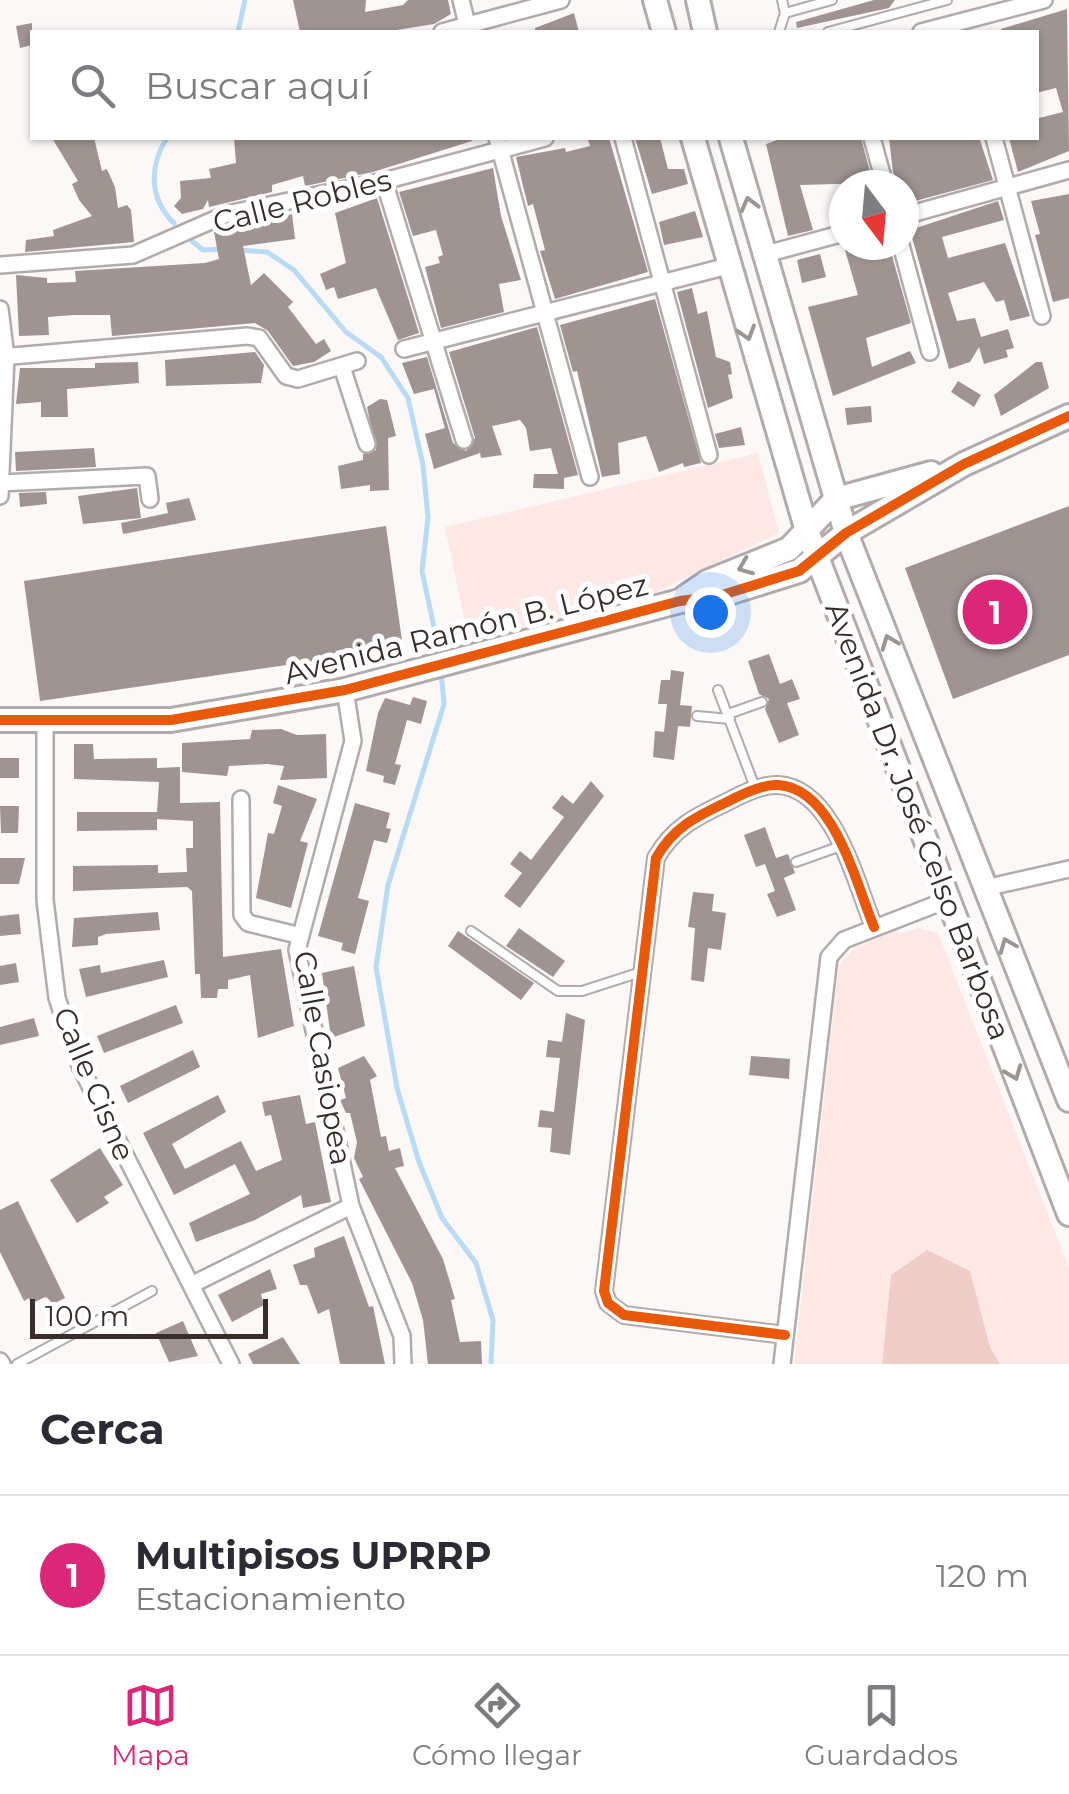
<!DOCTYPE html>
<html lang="es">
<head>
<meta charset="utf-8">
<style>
  :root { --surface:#fff; --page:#f7f7f7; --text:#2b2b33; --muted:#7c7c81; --line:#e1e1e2; --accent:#db2777 }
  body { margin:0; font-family:Montserrat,sans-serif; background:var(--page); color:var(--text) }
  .compass { position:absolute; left:829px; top:170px; width:90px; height:90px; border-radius:50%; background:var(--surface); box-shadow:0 2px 8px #0004; rotate:164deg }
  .scale { position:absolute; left:30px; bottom:25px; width:238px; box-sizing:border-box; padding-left:10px; border:5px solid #372d2b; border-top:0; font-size:28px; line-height:35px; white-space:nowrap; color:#372d2b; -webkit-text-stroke:8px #fff; paint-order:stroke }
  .you { position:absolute; left:710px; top:612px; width:35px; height:35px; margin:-25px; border:8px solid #fff; border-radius:50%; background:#1a73e8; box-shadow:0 0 0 15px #1a73e833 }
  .badge { display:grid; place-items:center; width:65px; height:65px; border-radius:50%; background:var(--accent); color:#fff; font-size:32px; font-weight:700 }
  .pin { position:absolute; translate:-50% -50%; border:5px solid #fff; box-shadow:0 2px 10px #0006 }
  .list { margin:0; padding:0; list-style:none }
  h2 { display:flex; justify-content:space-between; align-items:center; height:130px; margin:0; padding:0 40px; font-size:42px }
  h2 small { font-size:32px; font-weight:400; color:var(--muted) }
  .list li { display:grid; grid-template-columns:65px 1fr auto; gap:30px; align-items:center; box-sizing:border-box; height:160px; padding:0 40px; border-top:2px solid var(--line) }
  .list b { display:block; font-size:38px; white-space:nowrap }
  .list p { margin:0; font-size:32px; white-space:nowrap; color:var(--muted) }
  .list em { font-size:32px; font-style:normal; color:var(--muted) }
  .icon { flex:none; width:55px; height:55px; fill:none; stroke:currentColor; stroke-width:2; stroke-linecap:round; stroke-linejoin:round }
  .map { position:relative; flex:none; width:1069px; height:1364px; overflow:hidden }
  .search { position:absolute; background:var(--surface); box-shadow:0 2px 8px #0004; left:30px; right:30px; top:30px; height:110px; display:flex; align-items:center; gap:25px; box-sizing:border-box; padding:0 35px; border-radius:0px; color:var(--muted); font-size:38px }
  .sheet { height:290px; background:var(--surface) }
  nav { display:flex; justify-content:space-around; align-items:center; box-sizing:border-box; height:140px; border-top:2px solid var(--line); background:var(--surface); font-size:28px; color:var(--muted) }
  nav a { display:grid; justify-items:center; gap:5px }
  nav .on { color:var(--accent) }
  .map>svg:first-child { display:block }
  .green { fill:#fde8e5 }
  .forest { fill:#efcdc9 }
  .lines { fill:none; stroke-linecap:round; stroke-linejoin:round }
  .stream { stroke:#b8daf2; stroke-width:5 }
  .building { fill:#9f9492 }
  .lane-casing { stroke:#b1acab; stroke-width:12 }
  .street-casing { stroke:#b1acab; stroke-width:20 }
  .secondary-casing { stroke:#b1acab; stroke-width:28 }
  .lane { stroke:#fefefe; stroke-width:8 }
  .street { stroke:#fefefe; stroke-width:15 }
  .secondary { stroke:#fefefe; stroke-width:22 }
  .cycleway-casing { stroke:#fff; stroke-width:16 }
  .cycleway { stroke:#e8590c; stroke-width:10 }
  .oneway { stroke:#9a9694 }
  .labels { text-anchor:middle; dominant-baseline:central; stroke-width:10; stroke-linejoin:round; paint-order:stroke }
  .street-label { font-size:30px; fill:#372d2b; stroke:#fff }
</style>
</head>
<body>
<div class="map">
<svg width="1069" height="1364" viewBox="0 0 1069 1364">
  <rect width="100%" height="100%" fill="#fbf8f7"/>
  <path class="green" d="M758,453L779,533L619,610L471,651L445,527Z
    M918,928L938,933L1069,1268V1364H1000L990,1347L970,1272L891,1275L882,1364H794L839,965L855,948L897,929L900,934Z"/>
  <path class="forest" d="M927,1250L970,1271L990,1347L1000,1364H882L891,1275Z"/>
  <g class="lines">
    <path class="stream" d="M238,32L245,0
      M167,138C149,166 149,199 174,223
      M187,237L203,250L224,249
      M240,250L267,252L294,270L346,332L381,357L408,398L423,465L428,517L422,571L440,655
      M441,671L444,704L388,885L376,967L397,1088L419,1162L442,1218L476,1263L493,1320L491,1364"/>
  </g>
  <path class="building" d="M293,0H366L365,12L403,5L408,0H448L451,14L434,24L384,32H300Z
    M874,0H895L889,8L797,28L796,22Z
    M1067,9L1069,151L1018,172L1009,138H1036L1039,118L1063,112L1056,88L1036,93V32H1001V29Z
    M574,13L579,32H535V28Z
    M32,23V45L20,48L16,26Z
    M52,138H94L102,171L107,169L115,187L118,208L127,205L131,210L134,242L25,252L26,240L54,236L53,230L92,216L79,200L72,184L78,181Z
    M234,138H471L472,141L373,172L305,186L303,176L272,185V192L209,207L208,200L203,209L182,214L174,206L181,198L180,181L211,178L209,169L236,163Z
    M609,138L648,272L555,299L540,251L545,250L533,204L528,206L516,157L565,148L566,152L590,146L588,140Z
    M635,138H660L668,169H684L688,184L652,194Z
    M783,138H861L873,183L800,185L813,230L788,236L766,144Z
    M889,138L980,140L993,180L904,204V185H898L893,172Z
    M493,168L501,216L521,280L499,284L504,312L441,328L425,267L440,263L438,257L443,255L436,230L413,236L399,192Z
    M1069,194V298L1053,302L1035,235L1040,234L1031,201Z
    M377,198L419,333L398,340L376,288L338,299L334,287L326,290L320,274L346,263L335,213Z
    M998,201L1004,220L942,237L948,258L1005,243L1030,316L1010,321L1004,300L996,302L984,282L948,293L957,321L975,318L981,337L1008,329L1014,348L1006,350L1008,357L984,364L979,347L970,362L949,369L910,230Z
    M695,211L703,237L664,245L659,222Z
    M292,214L295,239L243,246L251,285L264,273L293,302L288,307L316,344L324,339L331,351L314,362L293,366L268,331L255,323L112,336L110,315H73L48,317L49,335L19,336L16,275L47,278V283L76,282L75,271L205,263L219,259L214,232Z
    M863,245H889L911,323L866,338L872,367L910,351L916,363L833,396L808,307L858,295L845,250Z
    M820,254L826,277L802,283L797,260Z
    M692,288L698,314L707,311L716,357L730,362L732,374L728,375L733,398L708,408L677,292Z
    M655,299L701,463L684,467L683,463L659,472L646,436L618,443L620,474L602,477L577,371L573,372L560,325Z
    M537,327L578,475L564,478V489L533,488L534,474H558L551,448L530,451L526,428L520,420L492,426L502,455L481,458L480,453L434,469L425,434L445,428L434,389L414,394L402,363L427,357L453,443L466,451L475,438L449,352Z
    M255,352L264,365L261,383L166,386L165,360Z
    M138,362L139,383L67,389L68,417H41V402L16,404L20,368H95V363Z
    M1036,362H1042L1049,388L1001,416L994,395Z
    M958,381L981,395L974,407L951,392Z
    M380,399L387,400L396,436L388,438L389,490L370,491V485L341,489L338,466L363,460V454L376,450L367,407Z
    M871,406L872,422L847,425L845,408Z
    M741,427L745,445L719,448L715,434Z
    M94,448L96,467L16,471L15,452Z
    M137,488L141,518L83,524L78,496Z
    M46,492L47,504L20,507L19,493Z
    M189,498L196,520L123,534L121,523L168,513L166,503Z
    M1069,506V655L953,699L905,568Z
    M386,526L403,648L40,701L24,581Z
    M769,654L780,684L792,679L800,699L787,703L799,735L779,743L765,709L769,699L759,694L748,661Z
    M671,670L684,672L680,705L692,706L690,727L678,726L674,760L653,757L655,731L664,732L667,704H658L661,680H670Z
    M413,697L427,701L421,724L407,720L395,764L401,765L395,785L383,782L384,776L366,771L378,713L385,698L410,705Z
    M281,729L297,735L326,734L327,778L280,780L284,766L267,764L229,766L227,776L182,772V743L250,739L252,730Z
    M74,744H93L94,759L157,758V768L180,767V803L220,802L223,957L281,949L294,1026L258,1038L250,975L228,980V989H218L217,998H201L200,974H195L192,891L187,887L73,891V866L158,865V873L187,872L186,848H193V821L157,819V830L77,831V812H157L159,782L74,779Z
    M0,758H19V778H0Z
    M591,781L604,796L520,908L504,896L522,873L510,864L520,851L531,860L564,817L552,808L562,795L573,804Z
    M278,785L317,799L300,841L308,843L291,908L256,898L268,833L274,834L282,806L273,803Z
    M355,803L390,813L386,828L391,829L387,843L374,840L358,898L369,901L355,954L341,950L343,943L318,936Z
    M0,806H19L18,833H1Z
    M765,827L776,858L788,854L795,873L784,878L796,910L777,917L767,894L775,891L765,864L756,867L744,835Z
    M0,858H25L19,884H0Z
    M693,892L714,894L712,911L726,913L721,950L708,948L704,982L691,980L695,928L688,927Z
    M158,912L160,930L106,934L98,937V945L72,947L74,918Z
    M19,914L21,934L0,936V916Z
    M519,928L565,961L553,977L506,946Z
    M458,931L534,983L521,1000L448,946Z
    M164,960L168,977L86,997L79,969L100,965L101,973Z
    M16,963L19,982L0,985V966Z
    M354,966L365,1026L331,1038L322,973Z
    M176,1005L183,1023L104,1053L97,1036Z
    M566,1013L585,1020L570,1155L550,1152L552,1128L538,1127L540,1110L554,1112L560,1058L546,1057L548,1040L562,1042Z
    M34,1018L39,1036L0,1045V1027Z
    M193,1050L200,1067L128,1103L120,1086Z
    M364,1056L377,1076L370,1080L381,1137L386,1136L389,1151L400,1148L404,1166L395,1168L443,1259L455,1299L451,1300L460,1342L481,1341L482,1364H428L423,1320L412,1283L359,1179L363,1177L354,1158L357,1142L350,1113H346L340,1100L346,1098L338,1068Z
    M751,1056L790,1059L789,1079L749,1075Z
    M218,1095L226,1112L172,1144L185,1169L241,1141L256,1171L282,1160L271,1115L265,1116L262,1102L300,1095L306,1124L315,1122L331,1202L303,1208L301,1195L255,1220L196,1242L189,1223L250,1194L235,1164L174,1195L143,1133Z
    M100,1148L123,1185L104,1197L109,1203L77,1223L50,1180Z
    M18,1201L65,1298L49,1306L45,1297L31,1304L29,1298L24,1301L0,1252V1210Z
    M344,1236L369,1307L373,1306L385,1364H340L329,1309L318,1314L307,1285H300L293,1265L315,1257L314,1248Z
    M270,1269L277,1289L261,1294L264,1305L232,1322L218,1295Z
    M183,1321L198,1356L169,1362L156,1333Z
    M283,1337L300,1364H253L248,1354Z"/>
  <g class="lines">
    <g class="lane-casing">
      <path id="lane" d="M785,13L832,0
        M779,32L785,13L782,0
        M828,32L947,0
        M718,690L756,790
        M728,714L762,702
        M697,716L730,719
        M796,862L841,846
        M471,931L558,991H582L641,972
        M17,1364L152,1291"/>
    </g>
    <g class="street-casing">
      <path id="street" d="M461,0L469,32
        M442,32L561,0
        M921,32L1044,0
        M497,138L590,477
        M623,138L709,455
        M872,138L885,185
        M994,138L1042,316
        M384,181L464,440
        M904,216L1069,170
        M901,245L930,352
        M762,255L844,233
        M0,265L133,255L227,214L384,181L545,138
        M0,309L6,357L0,496
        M404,349L728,266
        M0,357L247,336L259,338L286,376L298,379L357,361
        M342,367L367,444
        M0,483L147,476L150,499
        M345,690L353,741L297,950L351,1206L402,1336L403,1364
        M45,721V900L57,998L81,1068L231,1364
        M241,799L242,915L248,923L301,936
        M985,888L1069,869
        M191,1285L351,1206
        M785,1335L624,1315L608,1303L604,1291L656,858C673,828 695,817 727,802C740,795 763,784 778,785C834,788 856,884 874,927
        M0,1361L2,1364
        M782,1364L829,957L844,940L947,900"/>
    </g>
    <g class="secondary-casing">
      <path id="secondary" d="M655,0L664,32
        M698,0L705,32
        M693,138L807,531L1069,1214
        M731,138L846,533L1069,1100
        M685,597L707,582L789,549L836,499L931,473
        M0,720H171L345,690L680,601L719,596L799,571L846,533L964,464L1069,416"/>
    </g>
    <use href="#lane" class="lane"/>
    <use href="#street" class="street"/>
    <use href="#secondary" class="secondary"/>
    <g class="cycleway-casing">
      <path id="cycleway" d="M0,720H171L345,690L680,601L719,596L799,571L846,533L964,464L1069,416
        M785,1335L624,1315L608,1303L604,1291L656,858C673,828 695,817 727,802C740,795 763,784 778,785C834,788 856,884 874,927"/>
    </g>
    <use href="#cycleway" class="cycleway"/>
  </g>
  <defs><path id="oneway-chevron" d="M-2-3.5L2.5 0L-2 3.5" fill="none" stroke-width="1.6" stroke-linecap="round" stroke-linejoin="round" transform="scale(2.5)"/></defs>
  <g class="oneway">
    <use href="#oneway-chevron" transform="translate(749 204) rotate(-105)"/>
    <use href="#oneway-chevron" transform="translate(747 333) rotate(73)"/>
    <use href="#oneway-chevron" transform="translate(745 567) rotate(158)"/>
    <use href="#oneway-chevron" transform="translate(889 642) rotate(-111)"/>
    <use href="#oneway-chevron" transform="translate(1007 945) rotate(-112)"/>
    <use href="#oneway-chevron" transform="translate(1014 1073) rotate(69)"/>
  </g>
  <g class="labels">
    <g class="street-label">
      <text transform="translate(302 201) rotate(-14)">Calle Robles</text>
      <text transform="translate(466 629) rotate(-14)">Avenida Ramón B. López</text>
      <text transform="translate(918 821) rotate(69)">Avenida Dr. José Celso Barbosa</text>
      <text transform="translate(323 1058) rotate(80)">Calle Casiopea</text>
      <text transform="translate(94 1084) rotate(67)">Calle Cisne</text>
    </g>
  </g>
</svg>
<svg class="compass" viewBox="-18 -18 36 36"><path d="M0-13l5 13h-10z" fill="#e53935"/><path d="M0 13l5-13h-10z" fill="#7c7c81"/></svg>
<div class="scale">100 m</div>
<div class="you"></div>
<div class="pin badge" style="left:995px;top:612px">1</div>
<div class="search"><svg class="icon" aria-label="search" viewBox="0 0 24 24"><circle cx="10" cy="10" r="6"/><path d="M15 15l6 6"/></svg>Buscar aquí</div>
</div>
<section class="sheet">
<h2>Cerca<small></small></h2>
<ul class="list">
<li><span class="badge">1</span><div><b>Multipisos UPRRP</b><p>Estacionamiento</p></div><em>120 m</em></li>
</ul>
</section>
<nav>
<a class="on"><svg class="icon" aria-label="map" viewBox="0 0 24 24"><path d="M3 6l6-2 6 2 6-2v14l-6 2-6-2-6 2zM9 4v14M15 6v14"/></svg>Mapa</a>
<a><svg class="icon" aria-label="directions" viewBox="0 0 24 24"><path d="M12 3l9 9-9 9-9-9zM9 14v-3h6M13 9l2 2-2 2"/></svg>Cómo llegar</a>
<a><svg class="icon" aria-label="saved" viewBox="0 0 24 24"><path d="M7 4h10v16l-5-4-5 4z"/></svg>Guardados</a>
</nav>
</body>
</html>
